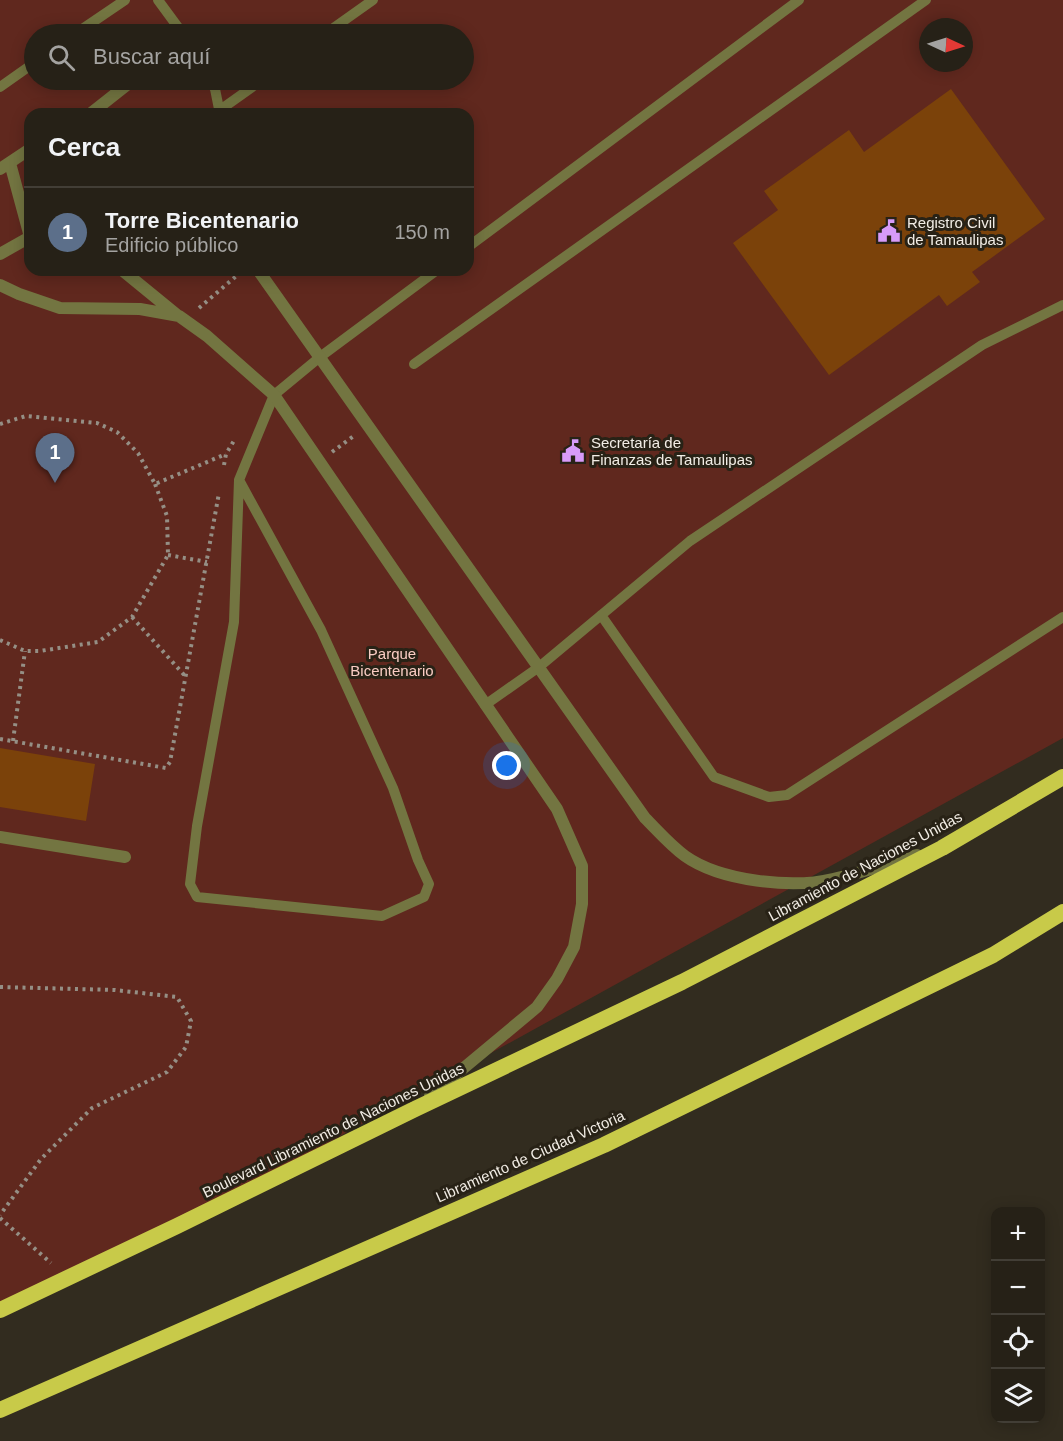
<!DOCTYPE html>
<html lang="es">
<head>
<meta charset="utf-8">
<style>
  :root { --surface:#262117; --page:#322e24; --text:#f1f3f6; --muted:#a4a3a1; --line:#423e36; --accent:#b45309 }
  body { margin:0; font-family:Helvetica,sans-serif; background:var(--page); color:var(--text) }
  .controls { position:absolute; right:18px; bottom:18px; display:grid; overflow:hidden; border-radius:12px; box-shadow:0 3px 15px #0003 }
  .controls button { width:54px; height:54px; display:grid; place-items:center; padding:0; border:0; border-bottom:2px solid var(--line); background:var(--surface); color:var(--text); font:30px sans-serif }
  .compass { position:absolute; left:919px; top:18px; width:54px; height:54px; border-radius:50%; background:var(--surface); box-shadow:0 3px 15px #0003; rotate:94deg }
  .you { position:absolute; left:507px; top:766px; width:21px; height:21px; margin:-15px; border:4px solid #fff; border-radius:50%; background:#1a73e8; box-shadow:0 0 0 9px #1a73e833 }
  .badge { display:grid; place-items:center; width:39px; height:39px; border-radius:50%; background:var(--accent); color:#fff; font-size:20px; font-weight:700 }
  .pin { position:absolute; translate:-50% -50px; filter:drop-shadow(0 2px 3px #0008) }
  .pin::after { content:''; position:absolute; top:32px; width:21px; height:18px; background:inherit; clip-path:polygon(0 0,100% 0,50% 100%) }
  .list { margin:0; padding:0; list-style:none }
  h2 { display:flex; justify-content:space-between; align-items:center; height:78px; margin:0; padding:0 24px; font-size:26px }
  h2 small { font-size:20px; font-weight:400; color:var(--muted) }
  .list li { display:grid; grid-template-columns:39px 1fr auto; gap:18px; align-items:center; box-sizing:border-box; height:90px; padding:0 24px; border-top:2px solid var(--line) }
  .list b { display:block; font-size:22px; white-space:nowrap }
  .list p { margin:0; font-size:20px; white-space:nowrap; color:var(--muted) }
  .list em { font-size:20px; font-style:normal; color:var(--muted) }
  .icon { flex:none; width:33px; height:33px; fill:none; stroke:currentColor; stroke-width:2; stroke-linecap:round; stroke-linejoin:round }
  .map { position:relative; flex:none; width:1063px; height:1441px; overflow:hidden }
  .search { position:absolute; background:var(--surface); box-shadow:0 3px 15px #0003; left:24px; top:24px; width:450px; height:66px; display:flex; align-items:center; gap:15px; box-sizing:border-box; padding:0 21px; border-radius:33px; color:var(--muted); font-size:22px }
  .panel { position:absolute; background:var(--surface); box-shadow:0 3px 15px #0003; left:24px; top:108px; width:450px; height:168px; border-radius:18px }
  .map>svg:first-child { display:block }
  .green { fill:#60281e; fill-rule:evenodd }
  .building { fill:#7b420a }
  .lines { fill:none; stroke-linecap:round; stroke-linejoin:round }
  .path { stroke:#958f85; stroke-width:4; stroke-dasharray:3 4.5; stroke-linecap:butt }
  .service { stroke:#737541; stroke-width:10 }
  .minor { stroke:#737541; stroke-width:12 }
  .trunk { stroke:#c8ca49; stroke-width:16 }
  .labels { text-anchor:middle; dominant-baseline:central; stroke-width:6; stroke-linejoin:round; paint-order:stroke }
  .poi-label { font-size:15px; fill:#f2ede5; stroke:#282216; text-anchor:start }
  .park-label { font-size:15px; fill:#f9ccc3; stroke:#282216 }
  .street-label { font-size:15px; fill:#f2ede5; stroke:#282216 }
</style>
</head>
<body>
<div class="map">
<svg width="1063" height="1441" viewBox="0 0 1063 1441">
  <rect width="100%" height="100%" fill="#322c1f"/>
  <path class="green" d="M0,0H1063V738L177,1226L0,1315ZM928,27H964V63H928ZM34,34H464V80H34ZM30,114H468V270H30Z"/>
  <path class="building" d="M951,89L1045,219L972,272L980,282L947,306L939,295L829,375L733,243L778,210L764,191L849,130L864,152Z
    M0,748L95,764L86,821L0,807Z"/>
  <g class="lines">
    <path class="path" d="M199,308L241,272
      M0,424L26,416L97,423L117,432L138,453L155,484L226,454
      M332,452L355,435
      M224,465L226,454L235,439
      M168,555L207,562
      M132,617L186,677
      M0,640L25,651H40L98,642L132,617L168,555L167,516L155,484
      M0,739L166,768L170,762L219,493
      M13,741L25,651
      M0,987L115,990L177,997L191,1021L186,1047L167,1072L92,1108L41,1159L0,1215
      M0,1218L51,1263"/>
    <path class="service" d="M158,0L183,34
      M75,34L125,0
      M325,34L373,0
      M210,80L215,89L220,114
      M0,87L34,63
      M220,110L262,80
      M468,247L799,0
      M414,364L926,0
      M239,480L321,630L393,788L418,860L429,884L424,897L382,916L197,897L190,884L197,826L234,622L239,480L274,395L320,357L437,270
      M601,615L714,777L769,797L787,795L1063,617
      M485,705L539,667L690,541L982,345L1063,305"/>
    <path class="minor" d="M90,114L133,80
      M0,169L30,149
      M0,254L30,237L10,163
      M122,270L177,315
      M258,270L645,818C658,831 670,845 685,856C720,881 792,889 833,879C861,873 889,863 917,855
      M0,285L19,294L60,308L140,309L179,316L207,336L274,395L557,809L582,866V904L574,947L557,979L537,1007L430,1096
      M0,837L125,857"/>
    <path class="trunk" d="M0,1310L177,1226L415,1109L682,982L942,848L1063,777
      M0,1410L604,1145L993,955L1063,912"/>
  </g>
  <defs>
    <g id="civic-bare" transform="scale(1.8)"><path d="M-.6-6.5H3V-4.5H.6V-3L4-1V1h2V6H-6V1h2V-1L-.6-3ZM-1.2 2.5V6h2.4V2.5Z" fill="#d79bf9" stroke="#282216" stroke-width="2.5" paint-order="stroke"/></g>
  </defs>
  <g fill-rule="evenodd">
    <use href="#civic-bare" x="889" y="231"/>
    <use href="#civic-bare" x="573" y="451"/>
  </g>
  <g class="labels">
    <g class="poi-label">
      <text x="907" y="222">Registro Civil<tspan x="907" dy="17">de Tamaulipas</tspan></text>
      <text x="591" y="442">Secretaría de<tspan x="591" dy="17">Finanzas de Tamaulipas</tspan></text>
    </g>
    <g class="park-label">
      <text x="392" y="653">Parque<tspan x="392" dy="17">Bicentenario</tspan></text>
    </g>
    <g class="street-label">
      <text transform="translate(865 866) rotate(-28)">Libramiento de Naciones Unidas</text>
      <text transform="translate(333 1130) rotate(-26)">Boulevard Libramiento de Naciones Unidas</text>
      <text transform="translate(530 1156) rotate(-24)">Libramiento de Ciudad Victoria</text>
    </g>
  </g>
</svg>
<div class="controls">
<button>+</button>
<button>−</button>
<button><svg class="icon" aria-label="locate" viewBox="0 0 24 24"><circle cx="12" cy="12" r="6"/><path d="M12 2v4M12 18v4M2 12h4M18 12h4"/></svg></button>
<button><svg class="icon" aria-label="layers" viewBox="0 0 24 24"><path d="M12 4l9 5-9 5-9-5zM3 14l9 5 9-5"/></svg></button>
</div>
<svg class="compass" viewBox="-18 -18 36 36"><path d="M0-13l5 13h-10z" fill="#e53935"/><path d="M0 13l5-13h-10z" fill="#a4a3a1"/></svg>
<div class="you"></div>
<div class="pin badge" style="left:55px;top:483px;background:#5c6f8a">1</div>
<div class="search"><svg class="icon" aria-label="search" viewBox="0 0 24 24"><circle cx="10" cy="10" r="6"/><path d="M15 15l6 6"/></svg>Buscar aquí</div>
<section class="panel">
<h2>Cerca<small></small></h2>
<ul class="list">
<li><span class="badge" style="background:#5c6f8a">1</span><div><b>Torre Bicentenario</b><p>Edificio público</p></div><em>150 m</em></li>
</ul>
</section>
</div>
</body>
</html>
